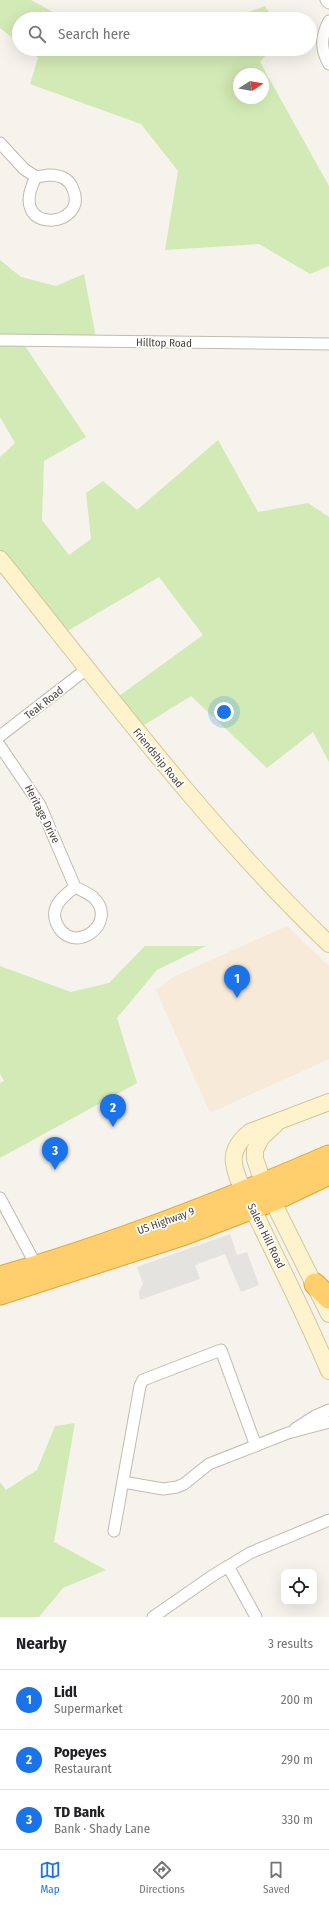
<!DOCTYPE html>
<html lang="en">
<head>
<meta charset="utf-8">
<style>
  :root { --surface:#fff; --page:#f2f2f2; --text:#202124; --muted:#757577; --line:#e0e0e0; --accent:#1a73e8 }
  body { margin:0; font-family:"Fira Sans Condensed",sans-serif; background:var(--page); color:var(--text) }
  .controls { position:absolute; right:12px; bottom:12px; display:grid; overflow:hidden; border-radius:8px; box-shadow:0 4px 16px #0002 }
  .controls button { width:36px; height:36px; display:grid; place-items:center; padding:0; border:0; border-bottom:1px solid var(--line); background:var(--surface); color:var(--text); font:20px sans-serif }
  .compass { position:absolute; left:233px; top:68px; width:36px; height:36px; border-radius:50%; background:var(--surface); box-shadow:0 4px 16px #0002; rotate:79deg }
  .you { position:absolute; left:224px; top:712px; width:14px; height:14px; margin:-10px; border:3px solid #fff; border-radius:50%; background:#1a73e8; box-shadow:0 0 0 6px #1a73e833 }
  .badge { display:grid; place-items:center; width:26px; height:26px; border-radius:50%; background:var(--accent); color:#fff; font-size:13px; font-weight:700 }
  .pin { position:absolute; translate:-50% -33px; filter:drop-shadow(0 1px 2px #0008) }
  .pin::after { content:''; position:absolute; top:21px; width:14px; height:12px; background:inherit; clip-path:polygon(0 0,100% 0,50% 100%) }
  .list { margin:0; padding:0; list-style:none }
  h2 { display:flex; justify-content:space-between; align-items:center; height:52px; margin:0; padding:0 16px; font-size:17px }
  h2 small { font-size:13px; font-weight:400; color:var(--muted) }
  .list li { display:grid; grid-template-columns:26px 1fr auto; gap:12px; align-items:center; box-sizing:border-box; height:60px; padding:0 16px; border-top:1px solid var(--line) }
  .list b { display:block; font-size:15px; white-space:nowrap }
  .list p { margin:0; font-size:13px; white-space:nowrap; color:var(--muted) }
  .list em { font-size:13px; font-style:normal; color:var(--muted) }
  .icon { flex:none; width:22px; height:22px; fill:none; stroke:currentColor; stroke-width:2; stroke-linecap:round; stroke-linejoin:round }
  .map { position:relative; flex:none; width:329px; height:1617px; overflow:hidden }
  .search { position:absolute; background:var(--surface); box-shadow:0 4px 16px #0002; left:12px; right:12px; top:12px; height:44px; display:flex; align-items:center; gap:10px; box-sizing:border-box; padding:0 14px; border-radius:22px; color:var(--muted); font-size:15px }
  .sheet { height:232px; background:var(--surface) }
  nav { display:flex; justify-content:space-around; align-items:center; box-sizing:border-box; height:56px; border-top:1px solid var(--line); background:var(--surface); font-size:11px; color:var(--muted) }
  nav a { display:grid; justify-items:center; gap:2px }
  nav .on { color:var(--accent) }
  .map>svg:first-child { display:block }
  .commercial { fill:#f7ead8 }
  .green { fill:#d2eab5; fill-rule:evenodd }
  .parking { fill:#e5e3e0 }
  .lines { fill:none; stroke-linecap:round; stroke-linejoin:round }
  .street-casing { stroke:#c2bbae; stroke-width:13 }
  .secondary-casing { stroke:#d6c79b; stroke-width:18 }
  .highway-casing { stroke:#e0a43c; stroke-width:23 }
  .street { stroke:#fff; stroke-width:11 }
  .secondary { stroke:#fff3cd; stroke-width:16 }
  .highway { stroke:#ffcf6e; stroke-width:21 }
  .labels { text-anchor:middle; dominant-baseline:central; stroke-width:3.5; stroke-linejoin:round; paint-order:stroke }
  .street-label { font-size:11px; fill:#4b4439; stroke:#fff }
</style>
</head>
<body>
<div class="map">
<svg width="329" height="1617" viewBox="0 0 329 1617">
  <rect width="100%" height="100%" fill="#f6f3ec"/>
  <path class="commercial" d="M287,926L329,966V1059L210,1113L156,990L173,977Z"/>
  <path class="green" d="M0,0H31L66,19H19V43L0,28Z
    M265,6L273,19H229Z
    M27,49H271L260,62L329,186V266L310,274L259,244L165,250L178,171L141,124L30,84L38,58ZM239,74H263V98H239Z
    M0,260L21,277L56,286L84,274L97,343H23L86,437L44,461L42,520L69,555L91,539L86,493L103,481L137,510L218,440L258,512L308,503L329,517V762L313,732L267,768L191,696L133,732L112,701L203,635L159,577L59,636L0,562V457L15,443L0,417Z
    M145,946H206L157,970L117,1018L137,1083L0,1158V1083L4,1081L0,1074V966L71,992L109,983Z
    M75,1423L54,1542L106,1570L63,1588L39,1617H0V1482L6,1490L37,1470L55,1426Z"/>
  <path class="parking" d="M230,1234L237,1255L247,1252L259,1285L241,1292L225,1254L195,1265L200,1279L140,1300L139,1292L143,1284L137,1267Z"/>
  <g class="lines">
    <g class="street-casing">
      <path id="street" d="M326,0L329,3
        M329,21C321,36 320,49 329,64
        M0,143L24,169L36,177
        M49,175C59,175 69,178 73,189C90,229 5,236 36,177Z
        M0,340L329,344
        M0,736L88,668
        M0,746L40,805L75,887
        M75,887C81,890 88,893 93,897C121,923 71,959 56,922C50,906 64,896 75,887Z
        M0,1198L36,1265
        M295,1429L315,1416L329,1410
        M123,1482L163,1489L177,1487L184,1484L209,1464L288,1433L329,1422
        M114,1531L140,1386L143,1380L221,1350L256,1446
        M228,1566L256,1617
        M153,1617L212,1576L250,1553L329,1520"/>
    </g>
    <g class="secondary-casing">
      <path id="secondary" d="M0,559C106,691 207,827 329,944
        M329,1102L250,1132C240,1140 232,1150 234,1163C236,1182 255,1212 263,1230C286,1277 309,1323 329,1371
        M275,1125L261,1138L255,1150V1159L263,1182L329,1314"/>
    </g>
    <g class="highway-casing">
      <path id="highway" d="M0,1277C112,1245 222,1202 329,1156
        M315,1284L329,1298
        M0,1294L185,1234L274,1200L329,1174"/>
    </g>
    <use href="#street" class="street"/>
    <use href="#secondary" class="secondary"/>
    <use href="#highway" class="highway"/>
  </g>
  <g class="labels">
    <g class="street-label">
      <text transform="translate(164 343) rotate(1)">Hilltop Road</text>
      <text transform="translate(44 703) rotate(-38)">Teak Road</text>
      <text transform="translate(158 758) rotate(51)">Friendship Road</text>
      <text transform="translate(42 814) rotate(63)">Heritage Drive</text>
      <text transform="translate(166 1221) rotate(-20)">US Highway 9</text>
      <text transform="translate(266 1236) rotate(64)">Salem Hill Road</text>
    </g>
  </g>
</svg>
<div class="controls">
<button><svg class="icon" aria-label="locate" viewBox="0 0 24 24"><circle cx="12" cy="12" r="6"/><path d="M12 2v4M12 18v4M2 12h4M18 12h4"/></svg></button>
</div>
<svg class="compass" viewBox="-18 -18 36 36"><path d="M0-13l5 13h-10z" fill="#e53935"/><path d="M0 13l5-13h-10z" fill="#757577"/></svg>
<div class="you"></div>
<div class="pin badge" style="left:237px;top:998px">1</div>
<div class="pin badge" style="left:113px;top:1127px">2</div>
<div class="pin badge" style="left:55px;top:1170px">3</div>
<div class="search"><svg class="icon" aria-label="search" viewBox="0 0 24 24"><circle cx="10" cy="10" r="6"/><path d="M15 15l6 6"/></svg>Search here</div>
</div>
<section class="sheet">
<h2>Nearby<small>3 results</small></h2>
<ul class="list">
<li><span class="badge">1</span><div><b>Lidl</b><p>Supermarket</p></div><em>200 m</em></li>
<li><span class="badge">2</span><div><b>Popeyes</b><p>Restaurant</p></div><em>290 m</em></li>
<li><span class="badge">3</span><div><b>TD Bank</b><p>Bank · Shady Lane</p></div><em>330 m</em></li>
</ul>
</section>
<nav>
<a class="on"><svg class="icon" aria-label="map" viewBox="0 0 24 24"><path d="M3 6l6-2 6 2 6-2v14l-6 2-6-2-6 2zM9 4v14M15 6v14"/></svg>Map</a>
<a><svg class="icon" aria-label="directions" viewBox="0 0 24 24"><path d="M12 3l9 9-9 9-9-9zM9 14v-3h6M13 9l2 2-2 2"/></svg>Directions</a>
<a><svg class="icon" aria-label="saved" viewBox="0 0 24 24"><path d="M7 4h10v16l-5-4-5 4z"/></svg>Saved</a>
</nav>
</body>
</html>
